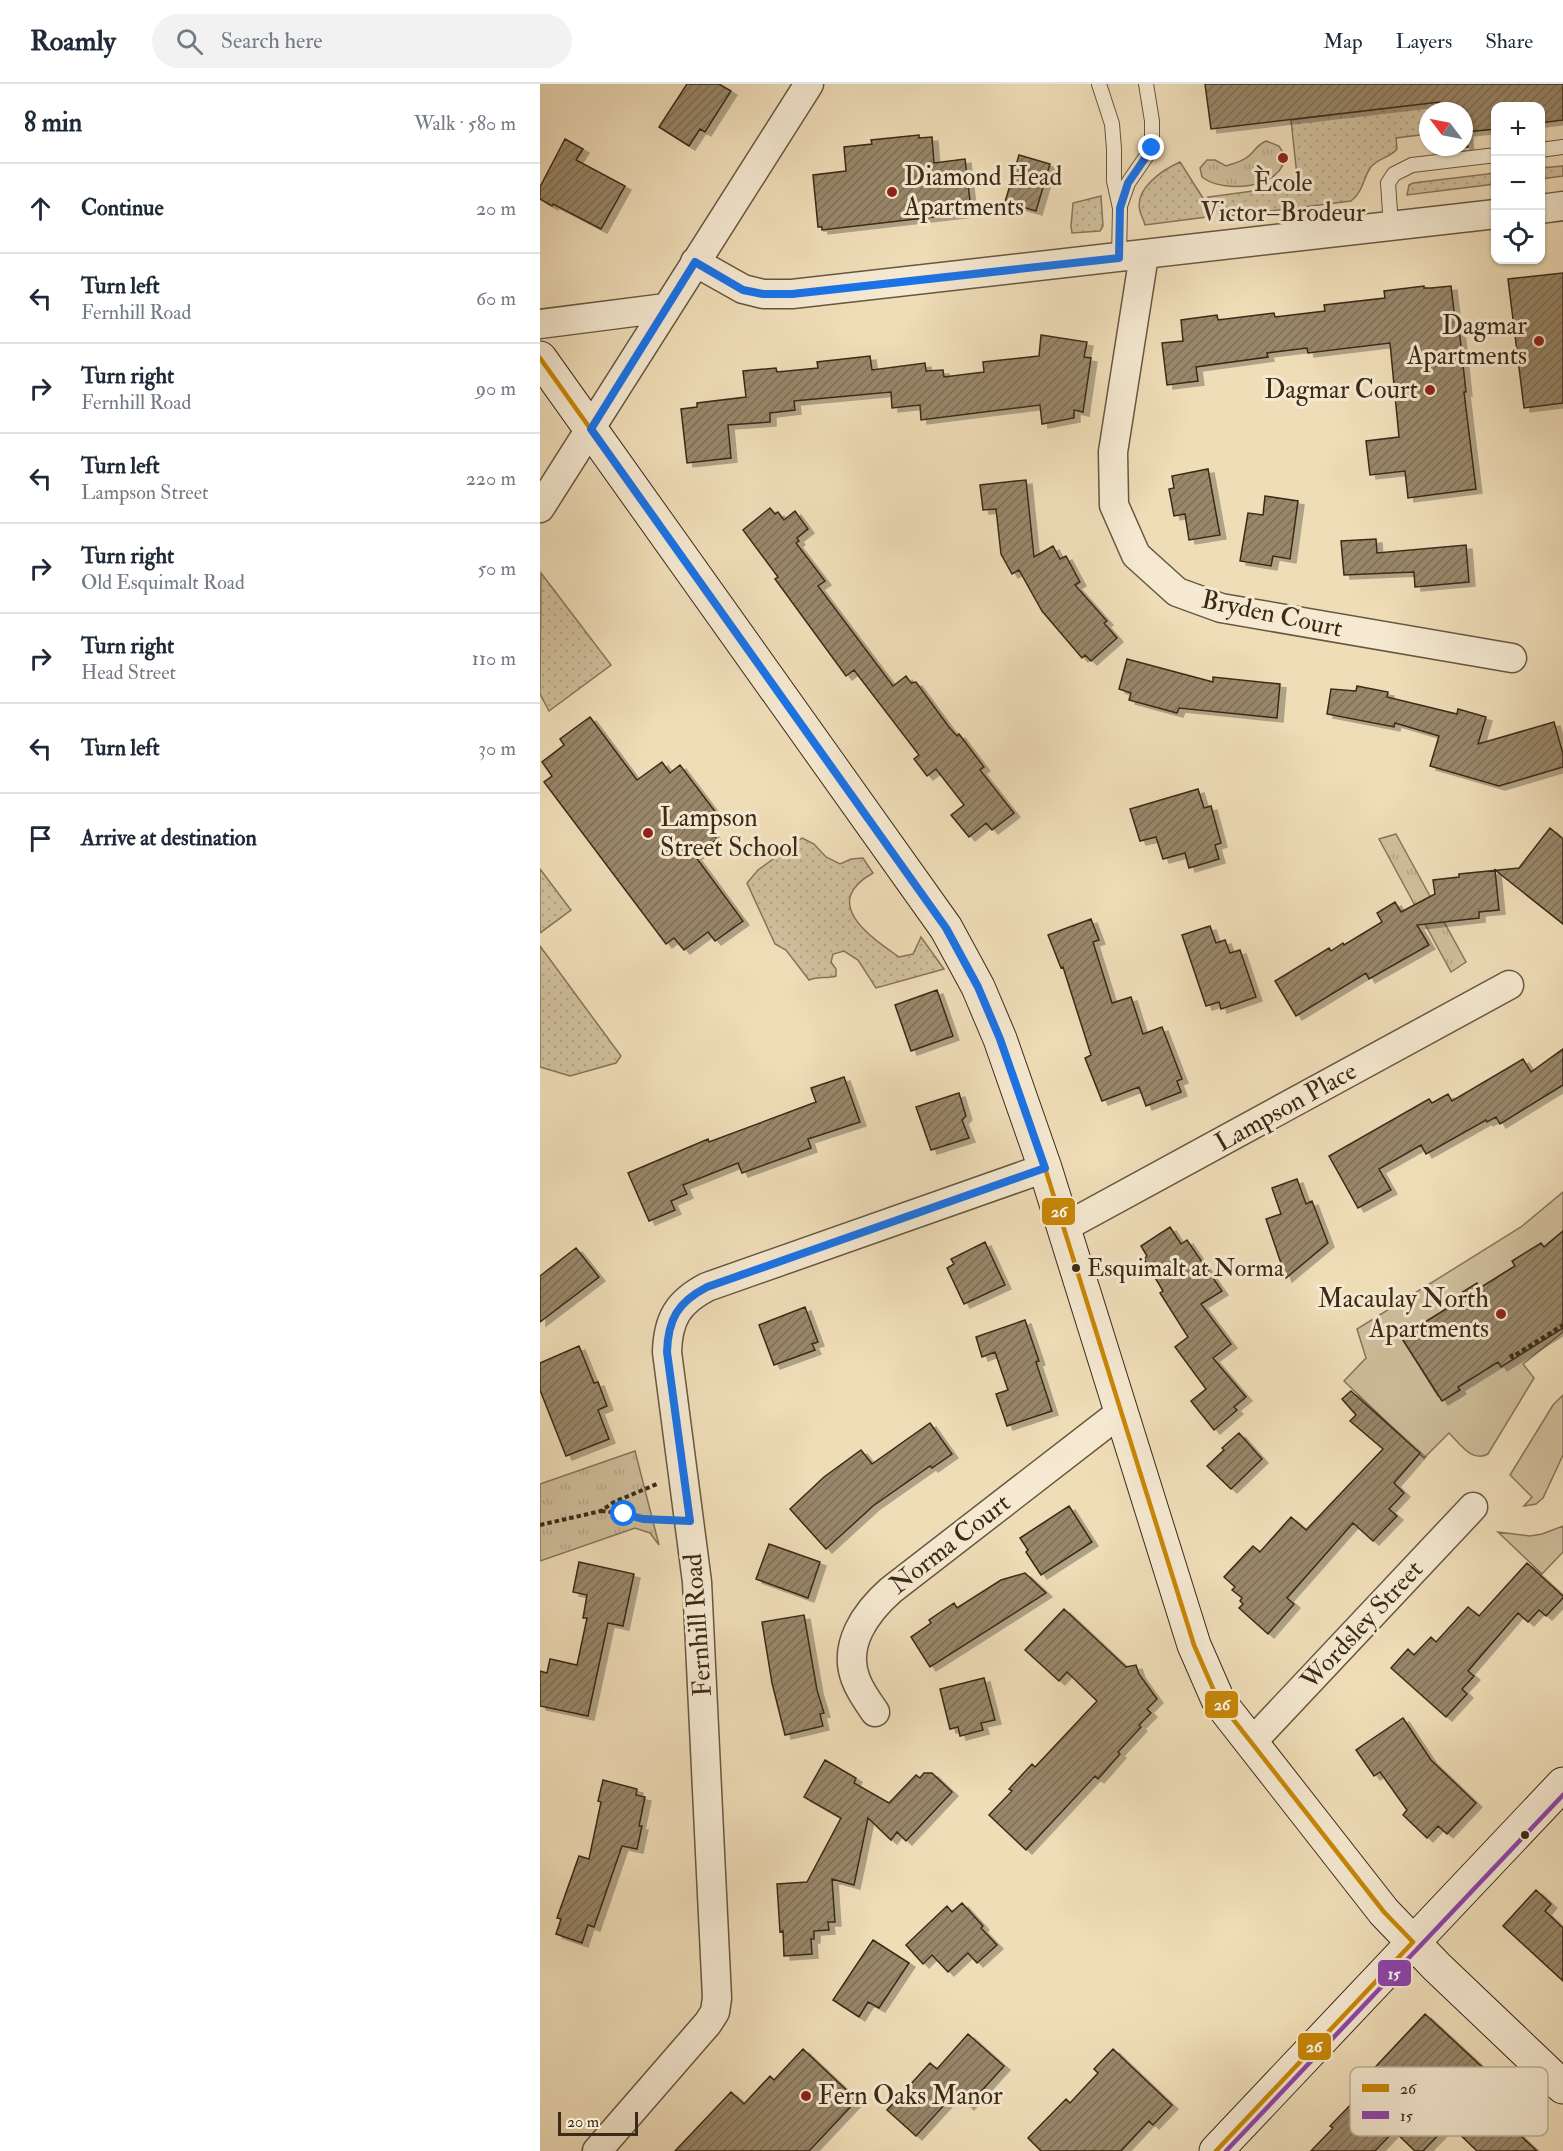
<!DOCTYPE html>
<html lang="en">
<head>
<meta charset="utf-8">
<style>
  :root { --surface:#fff; --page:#f2f2f3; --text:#1f2937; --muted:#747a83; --line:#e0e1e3 }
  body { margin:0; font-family:"IM FELL Double Pica",serif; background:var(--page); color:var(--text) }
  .controls { position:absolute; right:18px; top:18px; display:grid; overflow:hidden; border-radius:12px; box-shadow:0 2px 4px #0004 }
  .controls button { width:54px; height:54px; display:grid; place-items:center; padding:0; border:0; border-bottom:2px solid var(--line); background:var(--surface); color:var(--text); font:30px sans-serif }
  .compass { position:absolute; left:879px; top:18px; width:54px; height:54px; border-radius:50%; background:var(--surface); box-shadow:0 2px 4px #0004; rotate:302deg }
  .scale { position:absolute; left:18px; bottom:15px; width:80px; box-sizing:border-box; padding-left:6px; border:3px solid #3b2a17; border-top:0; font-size:16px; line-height:21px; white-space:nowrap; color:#3b2a17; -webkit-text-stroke:4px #f5e9d1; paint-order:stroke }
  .stop { position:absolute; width:18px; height:18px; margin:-14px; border:4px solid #1a73e8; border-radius:50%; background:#fff }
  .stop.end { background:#1a73e8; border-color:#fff; box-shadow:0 2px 6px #0008 }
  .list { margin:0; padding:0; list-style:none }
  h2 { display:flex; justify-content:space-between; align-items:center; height:78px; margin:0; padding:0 24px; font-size:26px }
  h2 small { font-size:20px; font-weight:400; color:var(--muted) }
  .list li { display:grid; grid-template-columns:39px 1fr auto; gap:18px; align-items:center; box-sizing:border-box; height:90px; padding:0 24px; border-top:2px solid var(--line) }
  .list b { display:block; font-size:22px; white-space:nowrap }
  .list p { margin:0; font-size:20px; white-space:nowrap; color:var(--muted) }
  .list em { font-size:20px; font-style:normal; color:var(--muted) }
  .icon { flex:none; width:33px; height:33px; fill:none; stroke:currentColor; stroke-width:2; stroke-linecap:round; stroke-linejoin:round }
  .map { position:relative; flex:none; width:1023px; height:2067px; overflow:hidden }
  header { display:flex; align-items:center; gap:36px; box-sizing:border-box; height:84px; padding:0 30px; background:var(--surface); border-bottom:2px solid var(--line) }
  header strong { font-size:28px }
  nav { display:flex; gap:33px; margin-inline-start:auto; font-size:21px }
  .search { width:420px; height:54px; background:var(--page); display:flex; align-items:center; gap:15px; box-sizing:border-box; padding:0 21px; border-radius:33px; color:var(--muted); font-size:22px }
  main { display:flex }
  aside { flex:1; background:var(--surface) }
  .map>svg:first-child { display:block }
  .grass { fill:url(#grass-dots); stroke:#86745a; stroke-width:1.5 }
  .park { fill:url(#park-tufts); stroke:#86745a; stroke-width:1.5 }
  .garden { fill:#d0bf9d; stroke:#86745a; stroke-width:1.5 }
  .building { fill:url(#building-hatch); stroke:#3b2a17; stroke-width:1.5; filter:url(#shadow) }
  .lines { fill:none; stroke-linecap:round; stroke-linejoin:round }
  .lane-casing { stroke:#68573f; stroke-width:16 }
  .street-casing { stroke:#68573f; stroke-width:31 }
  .secondary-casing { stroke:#3b2a17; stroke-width:35 }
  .path { stroke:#3b2a17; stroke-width:4; stroke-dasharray:4.5 3; stroke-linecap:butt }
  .lane { stroke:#f5e9d1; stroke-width:14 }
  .street { stroke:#f5e9d1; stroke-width:28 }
  .secondary { stroke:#f5e9d1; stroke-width:33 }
  .bus-1-casing { stroke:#f5e9d1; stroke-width:9 }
  .bus-2-casing { stroke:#f5e9d1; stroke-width:9 }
  .bus-1 { stroke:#c88706; stroke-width:4.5 }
  .bus-2 { stroke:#8e44ad; stroke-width:4.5 }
  .route { stroke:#1a73e8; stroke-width:8 }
  .poi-dot { fill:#8f2418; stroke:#f5e9d1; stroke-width:2 }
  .bus-dot { fill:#3b2a17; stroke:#f5e9d1; stroke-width:2 }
  .labels { text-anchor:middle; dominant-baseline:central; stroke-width:6; stroke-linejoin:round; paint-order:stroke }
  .bus-label { font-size:24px; fill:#3b2a17; stroke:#f5e9d1; text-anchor:start }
  .poi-label { font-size:26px; fill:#3b2a17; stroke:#f5e9d1; text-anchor:start }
  .street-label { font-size:26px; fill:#3b2a17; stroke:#f5e9d1 }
  .key { fill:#f5e9d1; stroke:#bdb099; stroke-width:1.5 }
  .key-label { font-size:16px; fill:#3b2a17 }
  .line-badge { stroke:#f5e9d1; stroke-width:2 }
  .badge-label { font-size:16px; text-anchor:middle; font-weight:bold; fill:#fff }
</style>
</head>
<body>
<header>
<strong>Roamly</strong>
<div class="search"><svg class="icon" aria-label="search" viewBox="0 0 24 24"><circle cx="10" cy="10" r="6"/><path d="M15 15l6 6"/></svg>Search here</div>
<nav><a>Map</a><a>Layers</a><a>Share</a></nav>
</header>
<main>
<aside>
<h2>8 min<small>Walk · 580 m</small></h2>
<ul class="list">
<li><svg class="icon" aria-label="ahead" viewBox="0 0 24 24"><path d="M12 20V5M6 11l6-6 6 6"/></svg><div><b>Continue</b></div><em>20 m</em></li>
<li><svg class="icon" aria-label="left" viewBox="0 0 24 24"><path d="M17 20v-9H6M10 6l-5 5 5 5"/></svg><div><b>Turn left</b><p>Fernhill Road</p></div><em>60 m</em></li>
<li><svg class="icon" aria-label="right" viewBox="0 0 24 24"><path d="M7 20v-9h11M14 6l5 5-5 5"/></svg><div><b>Turn right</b><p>Fernhill Road</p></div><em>90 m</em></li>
<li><svg class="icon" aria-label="left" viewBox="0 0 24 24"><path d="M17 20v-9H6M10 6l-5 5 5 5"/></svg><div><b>Turn left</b><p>Lampson Street</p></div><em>220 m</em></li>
<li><svg class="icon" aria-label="right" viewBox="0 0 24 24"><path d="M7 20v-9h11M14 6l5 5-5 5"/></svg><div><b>Turn right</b><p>Old Esquimalt Road</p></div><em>50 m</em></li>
<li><svg class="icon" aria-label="right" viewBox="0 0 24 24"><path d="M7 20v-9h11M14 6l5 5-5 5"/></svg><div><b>Turn right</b><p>Head Street</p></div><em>110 m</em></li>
<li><svg class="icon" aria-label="left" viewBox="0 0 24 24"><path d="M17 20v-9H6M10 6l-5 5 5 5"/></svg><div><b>Turn left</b></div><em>30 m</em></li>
<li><svg class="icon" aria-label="arrive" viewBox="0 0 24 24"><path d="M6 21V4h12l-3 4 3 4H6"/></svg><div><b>Arrive at destination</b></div></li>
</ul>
</aside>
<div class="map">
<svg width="1023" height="2067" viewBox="0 0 1023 2067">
  <defs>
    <pattern id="grass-dots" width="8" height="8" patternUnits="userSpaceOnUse" patternTransform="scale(1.5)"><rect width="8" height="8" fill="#d0bf9d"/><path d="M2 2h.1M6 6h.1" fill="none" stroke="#b4a486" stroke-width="1.8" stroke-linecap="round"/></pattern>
    <pattern id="park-tufts" width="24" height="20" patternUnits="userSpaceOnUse" patternTransform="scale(1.5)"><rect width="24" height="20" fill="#d0bf9d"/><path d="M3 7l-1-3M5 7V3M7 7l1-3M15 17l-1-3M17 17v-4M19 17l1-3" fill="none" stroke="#b4a486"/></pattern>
    <pattern id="building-hatch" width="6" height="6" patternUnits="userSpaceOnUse" patternTransform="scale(1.5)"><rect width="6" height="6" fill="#99876b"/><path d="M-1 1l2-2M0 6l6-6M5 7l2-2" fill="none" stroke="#7e6f57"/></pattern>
    <filter id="shadow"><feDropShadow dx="6" dy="4" stdDeviation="0" flood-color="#0004"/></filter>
  </defs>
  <rect width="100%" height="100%" fill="#efddb8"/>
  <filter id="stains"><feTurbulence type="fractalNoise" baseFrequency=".00333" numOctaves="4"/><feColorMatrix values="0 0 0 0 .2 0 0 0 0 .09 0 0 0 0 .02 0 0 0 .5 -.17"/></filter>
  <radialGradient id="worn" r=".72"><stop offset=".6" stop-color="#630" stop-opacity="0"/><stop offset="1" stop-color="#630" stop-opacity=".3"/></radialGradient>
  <path class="grass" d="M899,18L900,27H888V50L856,54L857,65C850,74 837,74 830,84C822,97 824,106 811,117L681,133L668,113L758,101L751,36Z
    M640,78L668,122L669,129L667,133L605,141C604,136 601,132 600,127C594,105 622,86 640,78Z
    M1023,82V92L1001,95V84Z
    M955,89V100L867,111L869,101L873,99Z
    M561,112L563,142L560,147L532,149L531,142L533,119Z
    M1,489L71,581L9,627L0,610Z
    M262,754L274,760L286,773L300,780L311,775L323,774L333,789C281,818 327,851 359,873L373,870L381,853L404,885L336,904L318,876L304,867L293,870L291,878L296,885V892C287,895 279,892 269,896L246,866L235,860L207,799L218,786Z
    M0,785L31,826L0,849Z
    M0,862L81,972L76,979L30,992L0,983Z"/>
  <path class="park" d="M726,57L739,62L745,72C743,105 683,110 662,93L660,84L667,76H675L686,82C692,80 700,78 706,74C714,69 716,61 726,57Z
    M856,750L926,878L911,888L839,755Z
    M95,1367L119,1461L110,1449L95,1444L0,1477V1400Z"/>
  <path class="garden" d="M1023,1108V1147L999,1167L861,1253L898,1312L1023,1237V1248L983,1280L994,1294L948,1370C932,1379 919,1359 909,1349L884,1374L804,1297L826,1274L817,1245L981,1143Z
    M1023,1311V1371L1003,1414L996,1420L984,1422L992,1413L970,1391L1013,1321Z
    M1023,1442V1468L1002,1490L958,1448L990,1452L1002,1450Z"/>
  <path class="building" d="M147,0H179L191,7L165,48L160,45L149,62L119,43Z
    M665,0H1023V36L1000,39V22H956V45L926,48L928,63L904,66V63H924V27H900L899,18L671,45Z
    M379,51V54L392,53L394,79L425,75L431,125L427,126V129L282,146V143H278L273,91L306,87L304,63L332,60L331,56Z
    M25,55L43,65L36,76L85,102L61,145L13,120L12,122L0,115V103Z
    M479,71L510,80L496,127L465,118Z
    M1023,189V319L984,324L968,195Z
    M884,202V204H891L911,202L915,235H917L920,253L926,308H924L936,405L868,414L865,387L830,391L826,357L859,353L850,259L768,269L767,264L727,269L728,273L656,283L658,297L627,301L622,259L643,257L641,236L677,231L678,236L734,229L735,233L785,227L784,221L845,214L844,207Z
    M501,251L547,258L544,273L551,274L543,328L534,326V334L502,340L500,321L381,336L380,321L352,324L351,308L254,317L255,326L230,329V338L188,341L191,374L147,379L141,325L157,323V319L206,313L203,287L236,284L237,288L278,284L277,278L330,272L332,286L385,279L386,287L403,286L404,293L444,288L443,278L499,272Z
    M668,385L680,451L649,456L645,430L634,432L629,405L634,404L632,392Z
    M486,396L494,473L513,462L520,475L526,472L540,498L535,501L567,537L564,539L577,554L551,577L545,571L542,574L502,527L479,486L472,490L461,470L456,425L443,426L440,401Z
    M725,412L758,417L750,475L733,472L731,482L700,477L708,429L723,431Z
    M230,424L235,430L238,428L244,436L255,427L268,445L257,454L259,457L256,459L285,497L278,502L353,602L366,592L371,599L376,598L409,643L417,652L419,650L444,683L440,686L474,729L452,746L446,739L429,753L411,731L424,721L396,685L387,692L374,675L379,671L314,586L306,592L235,495L238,493L203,446Z
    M836,455L837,469L926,461L929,498L875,503L874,488L804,491L801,457Z
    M587,575L673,598V593L740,600L737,634L639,624L637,629L589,616L591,609L579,605Z
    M817,602L848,608L847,613L917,630L918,625L946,633L938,660L1014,638L1023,670V683L959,702L890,682L899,652L855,639L854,643L787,630L791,605L816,607Z
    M50,633L97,696L122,678L130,689L140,681L180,734L168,743L177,755L155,772L203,837L175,857L168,848L144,866L134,854L126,860L4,698L12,692L2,678L24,661L20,655Z
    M658,705L664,724L671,722L681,759L675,761L679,775L649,784L645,769L623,775L616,753L600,757L590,725Z
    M1010,744L1023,755V840L955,786L959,826L939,828V834L877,841L889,861L829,895L826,889L756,932L735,897L789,864L791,867L803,859L804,861L842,838L837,829L855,818L861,828L895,810L893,796L919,793V790L979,784Z
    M551,835L559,856L553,858L572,919L591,913L603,950L622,943L642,995L637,997L641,1008L606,1022L599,1003L562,1017L545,974L551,971L523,883L521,884L508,851Z
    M670,842L676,859L685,856L690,869L700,866L716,913L681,925L679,918L666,922L642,851Z
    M397,906L413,952L371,967L355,921Z
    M1023,965V1001L960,1040L956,1033L947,1038L946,1036L886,1070L881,1061L839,1085L851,1106L818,1124L789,1072L889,1015L892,1019L908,1010L912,1017L983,975L991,988Z
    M304,993L320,1038L268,1055L271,1064L202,1089L198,1079L143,1101L147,1110L131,1117L135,1126L109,1137L88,1089L168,1055L169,1058L276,1018L271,1004Z
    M419,1009L426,1032L422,1036L429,1054L391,1066L376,1023Z
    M757,1095L766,1120L772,1117L788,1159L746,1194L726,1135L741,1130L732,1104Z
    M630,1143L641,1160L647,1156L682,1207L661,1220L691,1260L673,1274L706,1313L694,1323L697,1326L674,1346L651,1317L666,1305L635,1263L648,1253L620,1209L623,1207L604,1175L607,1172L601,1162Z
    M1023,1147V1244L961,1283L958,1278L918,1303L920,1306L902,1317L861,1253L911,1222L908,1217L937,1199L940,1204L975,1182L972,1177L1001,1159L1004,1163Z
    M445,1158L465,1201L424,1220L407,1184L414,1180L411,1175Z
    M36,1164L59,1193L0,1238V1192Z
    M265,1223L278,1258L272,1260L275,1266L234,1281L219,1241Z
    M485,1236L499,1277L496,1278L512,1327L467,1342L456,1310L468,1306L455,1268L442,1273L436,1253Z
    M39,1262L54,1299L58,1298L67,1322L58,1326L69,1355L26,1372L0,1306V1279Z
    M811,1307L880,1369L854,1399L864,1409L849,1425L857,1432L833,1457L813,1439L747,1514L754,1520L728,1550L699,1524L703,1520L700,1517L702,1514L692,1506L695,1503L684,1493L713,1462L720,1468L751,1433L766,1446L843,1365L810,1337L816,1331L802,1315Z
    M390,1339L412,1370L392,1384L390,1382L333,1422L286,1465L250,1425L284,1393L321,1366L332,1380Z
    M699,1349L722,1375L691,1405L667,1382L684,1366L682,1364Z
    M529,1422L552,1458L501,1491L486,1468L488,1466L480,1454Z
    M229,1460L280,1478L268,1514L216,1495Z
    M39,1478L94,1490L83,1542L68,1539L48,1632L0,1622V1587L7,1589L10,1575L37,1581L47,1534H43L47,1511L33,1508Z
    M987,1479L1023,1512V1514L1006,1532L999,1526L988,1538L978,1529L928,1587L934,1592L922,1605L927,1610L906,1633L851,1584L868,1565L874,1571L891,1553L896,1558L928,1523L939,1532Z
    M485,1489L506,1509L390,1583L371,1553L391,1539L389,1536L414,1519L417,1524L461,1496Z
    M524,1525L586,1583L596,1581L599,1590L617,1615L607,1625L611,1629L599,1641L601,1643L578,1668L580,1670L558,1695L555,1692L486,1766L449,1731L472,1707L469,1705L492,1680L495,1683L557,1617L527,1588L519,1597L485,1566Z
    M264,1531L277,1606L284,1629L280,1630L283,1642L245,1651L232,1599L222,1538Z
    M444,1594L455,1636L441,1639L443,1646L420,1652L418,1643L410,1645L400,1605Z
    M863,1634L891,1676L936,1719L907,1750L898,1742L887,1754L863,1731L867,1726L840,1688L834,1692L816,1666Z
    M285,1676L316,1694L314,1699L349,1719L376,1691L380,1694L384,1689H392L412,1708L366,1757L357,1748L351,1756L328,1734L314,1801L292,1795L295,1838H288L289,1846L274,1847V1855H271L272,1870L244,1872L243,1847L240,1848L237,1800L267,1798L301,1734L264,1713Z
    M63,1696L97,1705L96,1711L105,1713L99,1742H102L97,1765L82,1762L54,1843L48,1841L42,1859L16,1850L21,1835L17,1834L39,1772L49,1775L61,1718L58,1717Z
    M996,1806L1011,1820L1005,1827L1023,1844V1897L963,1842Z
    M422,1819L443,1842L441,1844L457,1861L437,1879L428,1869L408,1888L392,1871L383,1880L366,1861L407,1822L412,1828Z
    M333,1856L369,1879L339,1924L328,1918L319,1933L293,1916Z
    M885,1930L953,1993L936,2010L997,2067H937L909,2040L883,2067H875L854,2047L835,2067H771L793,2044L790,2042L818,2013L812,2008Z
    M428,1950L464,1982L428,2022L415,2009L376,2052L347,2026L390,1979L397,1985Z
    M263,1965L317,2016L269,2067H135L191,2008L204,2020L230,1992L234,1996Z
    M573,1965L632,2021L613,2041L609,2037L581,2067H501L488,2054L526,2015L530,2019L558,1989L554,1985Z"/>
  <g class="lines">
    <g class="lane-casing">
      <path id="lane" d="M559,0L572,40L574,65V97L580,124L579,174
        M1000,66L1023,63
        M580,122L588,99L612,64V37L606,0
        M851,142L848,99L854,90L872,81L956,71"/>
    </g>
    <g class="street-casing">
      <path id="street" d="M1000,125L1023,122
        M604,171L573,368L574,421L596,471L637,508L681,524L972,574
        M155,178L203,205L223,210H252L956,130
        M0,240L125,224
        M0,424L269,0
        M523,1144L969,901
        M335,1628C328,1618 320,1607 316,1596C302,1561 326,1528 351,1506L581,1328
        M711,1659L933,1423
        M57,2067L168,1939L175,1928L177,1914L157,1498L127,1268C128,1235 138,1218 167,1203L505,1084"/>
    </g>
    <g class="secondary-casing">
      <path id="secondary" d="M0,274L406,844L438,903L460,955L505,1084L654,1561L678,1616L844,1828L897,1883L1023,2003
        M676,2067L1023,1700"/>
    </g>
    <path class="path" d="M971,1270L972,1273L1023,1241
      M61,1427C82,1429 101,1435 122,1436
      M0,1441L61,1427L74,1418L117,1400"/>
    <use href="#lane" class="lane"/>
    <use href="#street" class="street"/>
    <use href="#secondary" class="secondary"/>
    <g class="bus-1-casing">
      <path id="bus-1" d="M0,274L406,844L438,903L460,955L505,1084L654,1561L678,1616L844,1828L873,1858
        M676,2067L873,1858"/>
    </g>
    <g class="bus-2-casing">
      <path id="bus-2" d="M686,2067L1023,1711"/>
    </g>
    <use href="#bus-1" class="bus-1"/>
    <use href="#bus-2" class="bus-2"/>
  </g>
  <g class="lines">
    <path class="route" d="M84,1430L103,1435L150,1437L127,1268C128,1235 138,1218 167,1203L505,1084L460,955L438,903L406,844L51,345L155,178L203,206L223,210H252L579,174L580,124L588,99L612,64"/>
  </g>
  <g class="poi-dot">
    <circle cx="743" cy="74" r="6"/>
    <circle cx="352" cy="108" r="6"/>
    <circle cx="999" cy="257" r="6"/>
    <circle cx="890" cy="306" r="6"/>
    <circle cx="108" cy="749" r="6"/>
    <circle cx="961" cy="1230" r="6"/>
    <circle cx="266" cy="2012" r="6"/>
  </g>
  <g class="bus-dot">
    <circle cx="536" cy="1184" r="5"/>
    <circle cx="985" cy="1751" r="5"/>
  </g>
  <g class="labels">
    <g class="bus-label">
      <text x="547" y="1184">Esquimalt at Norma</text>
    </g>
    <g class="poi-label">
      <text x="364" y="93">Diamond Head<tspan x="364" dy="30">Apartments</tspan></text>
      <text x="743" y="99" text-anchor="middle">Ècole<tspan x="743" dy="30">Victor–Brodeur</tspan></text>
      <text x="987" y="242" text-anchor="end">Dagmar<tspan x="987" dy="30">Apartments</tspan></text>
      <text x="878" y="306" text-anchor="end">Dagmar Court</text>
      <text x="120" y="734">Lampson<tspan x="120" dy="30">Street School</tspan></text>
      <text x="949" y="1215" text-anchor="end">Macaulay North<tspan x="949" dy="30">Apartments</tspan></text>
      <text x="278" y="2012">Fern Oaks Manor</text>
    </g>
    <g class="street-label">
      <text transform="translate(732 530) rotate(12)">Bryden Court</text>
      <text transform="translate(746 1023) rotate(-29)">Lampson Place</text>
      <text transform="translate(410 1460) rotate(-38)">Norma Court</text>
      <text transform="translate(158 1541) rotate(-94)">Fernhill Road</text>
      <text transform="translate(822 1541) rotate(-47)">Wordsley Street</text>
    </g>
  </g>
  <rect x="810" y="1983" width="198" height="69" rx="9" class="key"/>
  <rect x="822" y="2000" width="27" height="8" fill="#c88706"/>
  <rect x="822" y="2027" width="27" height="8" fill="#8e44ad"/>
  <g class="key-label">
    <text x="860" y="2010">26</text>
    <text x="860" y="2037">15</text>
  </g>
  <g class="line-badge">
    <rect x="501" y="1113" width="35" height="29" rx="6" fill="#c88706"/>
    <rect x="664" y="1606" width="35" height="29" rx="6" fill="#c88706"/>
    <rect x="837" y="1875" width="35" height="28" rx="6" fill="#8e44ad"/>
    <rect x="757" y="1948" width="35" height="29" rx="6" fill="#c88706"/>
  </g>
  <g class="badge-label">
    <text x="519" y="1133">26</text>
    <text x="682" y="1626">26</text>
    <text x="854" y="1895">15</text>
    <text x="774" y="1968">26</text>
  </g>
  <rect width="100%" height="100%" filter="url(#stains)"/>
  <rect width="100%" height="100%" fill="url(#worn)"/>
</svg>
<div class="controls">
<button>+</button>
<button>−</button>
<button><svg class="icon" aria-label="locate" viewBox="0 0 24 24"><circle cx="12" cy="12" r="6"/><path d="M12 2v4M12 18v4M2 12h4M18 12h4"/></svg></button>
</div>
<svg class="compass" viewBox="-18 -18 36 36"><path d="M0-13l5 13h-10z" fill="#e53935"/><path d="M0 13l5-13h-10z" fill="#747a83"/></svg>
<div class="scale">20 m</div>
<div class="stop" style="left:84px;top:1430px"></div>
<div class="stop end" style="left:612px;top:64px"></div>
</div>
</main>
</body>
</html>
